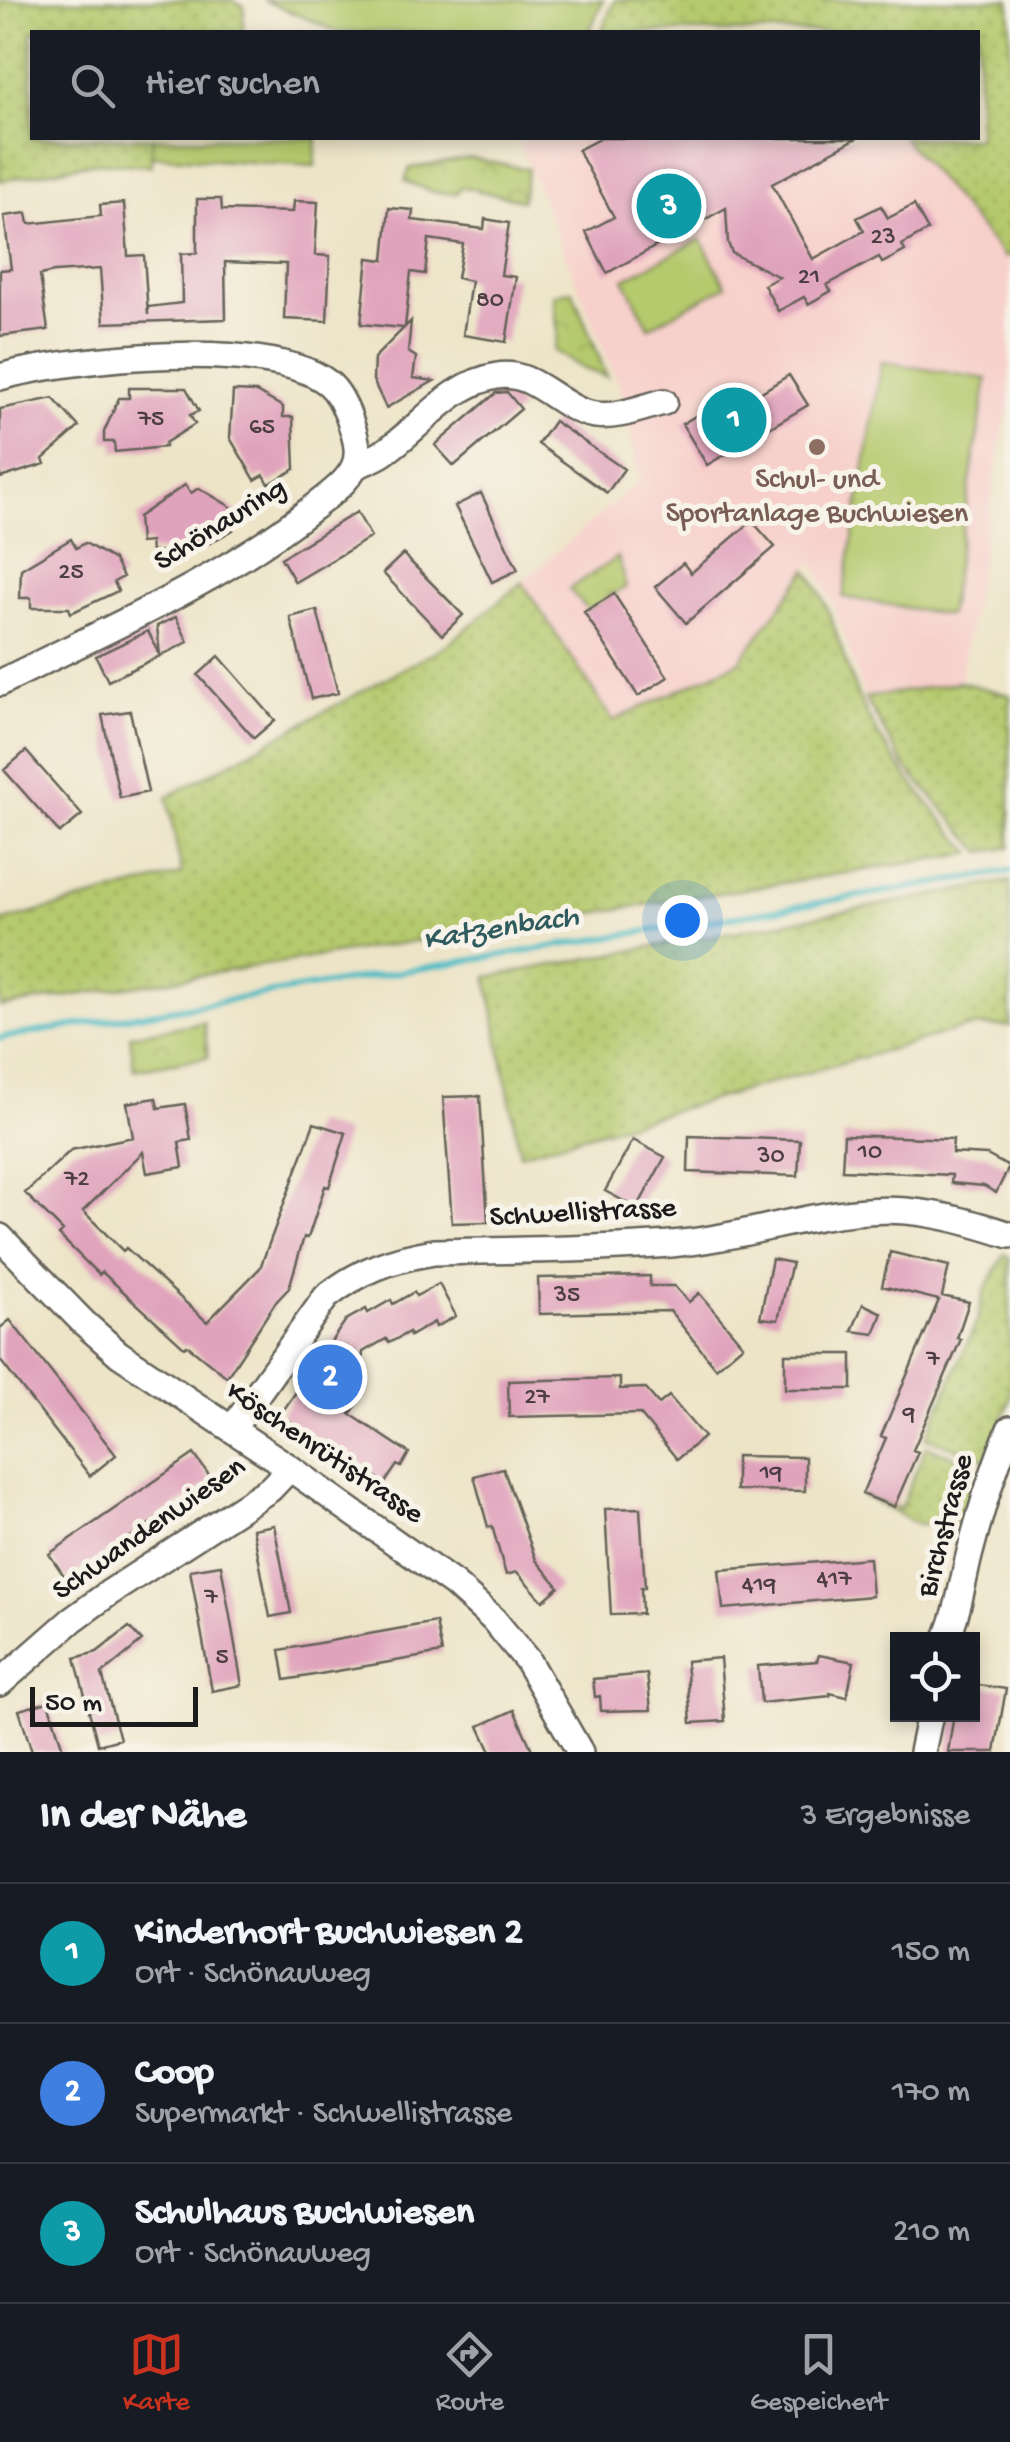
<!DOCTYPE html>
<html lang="de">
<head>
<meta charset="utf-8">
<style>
  :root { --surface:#171b24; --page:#20242c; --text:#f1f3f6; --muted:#9ea1a6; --line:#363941; --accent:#c8321e }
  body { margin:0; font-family:"Gochi Hand",sans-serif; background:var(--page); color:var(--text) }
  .controls { position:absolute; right:30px; bottom:30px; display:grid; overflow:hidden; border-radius:0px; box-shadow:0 5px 15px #0003 }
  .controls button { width:90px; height:90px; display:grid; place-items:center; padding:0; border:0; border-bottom:2px solid var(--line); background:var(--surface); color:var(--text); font:50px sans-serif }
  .scale { position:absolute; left:30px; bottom:25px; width:168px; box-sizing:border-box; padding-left:10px; border:5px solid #1c1c1c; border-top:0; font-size:28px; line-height:35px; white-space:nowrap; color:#1c1c1c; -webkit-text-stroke:8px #f7f3e8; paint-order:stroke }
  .you { position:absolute; left:682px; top:920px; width:35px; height:35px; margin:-25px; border:8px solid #fff; border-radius:50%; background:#1a73e8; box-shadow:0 0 0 15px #1a73e833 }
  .badge { display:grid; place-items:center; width:65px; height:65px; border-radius:50%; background:var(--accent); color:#fff; font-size:32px; font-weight:700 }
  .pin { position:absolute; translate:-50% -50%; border:5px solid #fff; box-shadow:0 2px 10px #0006 }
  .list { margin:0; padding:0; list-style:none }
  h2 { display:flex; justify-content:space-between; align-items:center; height:130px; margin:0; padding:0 40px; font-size:42px }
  h2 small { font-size:32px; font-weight:400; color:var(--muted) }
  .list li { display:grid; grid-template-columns:65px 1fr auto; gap:30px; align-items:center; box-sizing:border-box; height:140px; padding:0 40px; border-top:2px solid var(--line) }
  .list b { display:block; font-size:38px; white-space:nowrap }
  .list p { margin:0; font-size:32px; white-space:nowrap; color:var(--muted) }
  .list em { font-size:32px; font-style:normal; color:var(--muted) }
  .icon { flex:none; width:55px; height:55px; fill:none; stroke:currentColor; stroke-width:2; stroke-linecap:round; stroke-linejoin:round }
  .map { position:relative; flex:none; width:1010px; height:1752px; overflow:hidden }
  .search { position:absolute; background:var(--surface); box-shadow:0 5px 15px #0003; left:30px; right:30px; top:30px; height:110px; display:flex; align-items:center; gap:25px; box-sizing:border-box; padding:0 35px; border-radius:0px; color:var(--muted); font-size:38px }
  .sheet { height:550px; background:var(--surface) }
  nav { display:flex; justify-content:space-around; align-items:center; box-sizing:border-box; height:140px; border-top:2px solid var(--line); background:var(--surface); font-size:28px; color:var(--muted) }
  nav a { display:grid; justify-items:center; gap:5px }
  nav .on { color:var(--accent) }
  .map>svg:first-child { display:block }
  .built { fill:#f7d0cb }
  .grass { fill:url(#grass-dots); stroke:#687244; stroke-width:2.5 }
  .park { fill:url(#park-crowns); stroke:#687244; stroke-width:2.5 }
  .pitch { fill:#b5c96d; stroke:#687244; stroke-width:2.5 }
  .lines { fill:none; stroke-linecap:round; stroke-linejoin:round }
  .stream { stroke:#4dbcc4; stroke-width:6 }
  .building { fill:#e0a3bc }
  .street-casing { stroke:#656258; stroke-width:30 }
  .street { stroke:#fff; stroke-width:25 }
  .education-dot { fill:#8d6e63; stroke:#f7f3e8; stroke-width:4 }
  .labels { text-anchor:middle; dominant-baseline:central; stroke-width:10; stroke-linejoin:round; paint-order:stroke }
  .number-label { font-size:25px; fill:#4d3e44 }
  .education-label { font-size:30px; fill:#785e54; stroke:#f7f3e8 }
  .street-label { font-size:30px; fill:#1c1c1c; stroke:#f7f3e8 }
  .water-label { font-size:32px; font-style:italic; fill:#305c5f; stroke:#f7f3e8 }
</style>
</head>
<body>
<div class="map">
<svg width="1010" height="1752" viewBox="0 0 1010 1752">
  <defs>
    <pattern id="grass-dots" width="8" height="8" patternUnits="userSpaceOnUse" patternTransform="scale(2.5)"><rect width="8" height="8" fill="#b5c96d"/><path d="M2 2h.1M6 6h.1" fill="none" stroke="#9bac5e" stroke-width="1.8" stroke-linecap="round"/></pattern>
    <pattern id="park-crowns" width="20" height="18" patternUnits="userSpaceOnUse" patternTransform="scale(2.5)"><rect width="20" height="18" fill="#b5c96d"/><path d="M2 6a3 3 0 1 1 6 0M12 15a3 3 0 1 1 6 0" fill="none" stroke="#9bac5e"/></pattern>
  </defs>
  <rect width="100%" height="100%" fill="#f7f3e8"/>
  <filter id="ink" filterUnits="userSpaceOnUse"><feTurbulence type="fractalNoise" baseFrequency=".01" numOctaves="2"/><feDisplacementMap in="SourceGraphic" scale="20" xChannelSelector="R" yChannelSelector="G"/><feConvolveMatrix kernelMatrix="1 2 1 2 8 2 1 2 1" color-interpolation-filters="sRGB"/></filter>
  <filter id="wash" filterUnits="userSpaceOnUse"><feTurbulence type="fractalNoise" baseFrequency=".0048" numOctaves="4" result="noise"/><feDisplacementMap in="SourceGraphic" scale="40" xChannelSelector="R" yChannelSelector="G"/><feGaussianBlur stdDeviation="2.25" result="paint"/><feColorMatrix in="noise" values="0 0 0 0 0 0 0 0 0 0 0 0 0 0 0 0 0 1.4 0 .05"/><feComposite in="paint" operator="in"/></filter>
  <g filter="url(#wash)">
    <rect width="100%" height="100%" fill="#ede4c7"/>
    <path class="built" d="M529,138H903L1005,258H1010V408L1006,415L960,682L865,698L832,600L812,562L739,662L613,721L522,582L640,480L622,393L519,142Z"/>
    <path class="grass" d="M0,0H230L244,6L243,32L160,29L159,32H32V138H153L151,166L97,162L0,181Z
      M615,0H1010V255L1005,258L903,138H978V32H601Z
      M807,570C834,608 840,656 859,698C886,758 929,804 972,853L0,1007V922L182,874L167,797L447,645L522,582L613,721L739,662Z
      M960,682L1010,695V848L982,852L905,767L865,698Z
      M1010,881V1026L969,1027L520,1154L487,977Z
      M1005,1254L1010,1258V1401L986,1459L926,1438L977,1321L984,1292Z
      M926,1446L963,1460L968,1483L973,1492L962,1522L919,1525L861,1495L900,1509Z"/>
    <path class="park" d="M471,158L528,169L522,200L462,187L455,194L433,192L405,181L410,168Z
      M572,290L607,377L584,369L554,351L558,335L554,295Z
      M618,557L626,587L588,610L569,589Z
      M204,1022L208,1057L134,1070L130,1035Z"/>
    <path class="pitch" d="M263,0H603L589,32H338Z
      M153,138H317L315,166L151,156Z
      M701,239L726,286L649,327L624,279Z
      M882,362L987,379L948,615L843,597Z"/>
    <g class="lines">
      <path class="stream" d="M0,1038L1010,871"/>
    </g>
    <g id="blocks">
      <path class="building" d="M601,138H857L772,184L813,259L864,231L857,218L881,206L888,218L914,205L928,230L902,245L905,251L882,263L879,257L827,285L831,291L808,304L804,297L778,311L764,285L779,277L732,253L728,243L726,208L607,273L586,232L614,217L578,150Z
        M197,199H221L222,210L293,212L294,201L318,202L315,255L330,256L327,321L284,319L286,264L225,262L226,319L104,323L100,269L54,272L40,275L48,330L0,336V270L11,269L4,216L27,213L29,224L101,216L100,205L124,203L128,256L144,255L148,315V307L182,303L181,254L197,253Z
        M389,208L413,210L412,220L484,229L485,219L509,223L501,275L516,277L506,342L463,335L471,281L457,278L463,244L429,239L425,274L411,272L405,327L411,321L408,352L416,357L413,378L434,381L386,408L373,380L374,358L404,328L361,324L368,258L384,260Z
        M789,375L808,405L707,465L682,424L714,405L721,417Z
        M129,388H186L199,411L190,415L195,424L165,443V447L115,452L114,442H104V432L119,398H129Z
        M233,391L256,392L283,407V417H293L295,469L269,484L264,475L255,480L230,438Z
        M507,392L521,409L454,466L435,445L496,393Z
        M53,398L79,427L43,459L45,464L0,478V409Z
        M554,421L624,469L607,493L538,444Z
        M185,485L191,493L199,488L231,507L237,516L228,521L233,530L188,555L186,550L151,552L150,542L140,543L138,517Z
        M481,493L518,570L492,582L455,506Z
        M357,512L371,537L295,582L281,558Z
        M752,521L775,547L686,623L655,587L683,563L691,573Z
        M71,539L76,548L85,543L114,560L123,577L114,582L118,591L71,613L69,608H31V598H20L21,569Z
        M403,554L463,615L442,635L383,573Z
        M614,594L668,677L638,696L584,612Z
        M317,610L338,693L311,699L290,617Z
        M176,617L188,642L160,656L157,626Z
        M148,631L160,656L108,681L96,656Z
        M219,656L275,720L254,738L198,675Z
        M130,711L148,792L120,798L102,715Z
        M26,751L82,815L60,833L4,770Z
        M480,1096L488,1222L452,1223L443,1097Z
        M156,1098L158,1108L185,1104L191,1140L179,1142L183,1167L147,1173L143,1152L83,1211L123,1251L126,1248L207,1322L260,1268L314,1123L346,1133L329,1187L325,1186L308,1238L304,1237L289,1288L275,1303L227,1377L187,1345L184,1347L102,1272L99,1275L59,1235L63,1231L25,1193L71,1150L133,1137L127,1103Z
        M844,1135L953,1139L952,1153L987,1155L1009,1167L996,1193L984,1186L951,1183L952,1175L842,1170Z
        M689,1136L800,1140L798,1176L688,1172Z
        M633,1140L665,1157L637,1208L605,1191Z
        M890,1252L949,1266L942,1296L969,1302L957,1338L961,1339L913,1450L918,1452L894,1507L862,1494L886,1438L881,1436L939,1300L882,1286Z
        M772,1259L792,1263L778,1320L760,1318Z
        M650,1276V1286H674L689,1302L699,1293L743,1345L716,1368L670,1311L539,1314L538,1278Z
        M439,1284L456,1316L436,1327L434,1322L410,1336L409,1332L389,1343L386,1339L363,1352L358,1403L350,1414L409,1453L401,1467L397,1465L385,1483L280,1415L346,1320L366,1309L368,1313L391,1300L393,1304L414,1292L416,1296Z
        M863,1304L882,1313L874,1334L852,1331Z
        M10,1320L116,1455L90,1476L0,1360V1328Z
        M785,1354H852V1389H785Z
        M620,1378V1389L645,1388L659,1404L669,1396L704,1437L677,1459L640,1414L509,1417L508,1381Z
        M194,1454L213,1481L67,1580L49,1554Z
        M736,1456L805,1457V1491L736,1490Z
        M503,1468L536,1560L559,1587L543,1601L517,1572L506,1575L492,1526L488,1527L474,1476Z
        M640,1508L645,1588H641L642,1614L611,1615L605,1509Z
        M274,1525L291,1613L270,1617L253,1529Z
        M869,1558L872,1596L723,1609L719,1570Z
        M221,1565L242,1685L212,1691L190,1570Z
        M436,1622L442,1653L285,1680L280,1650Z
        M129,1627L142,1641L102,1674L120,1739L98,1745L75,1658L97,1652Z
        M819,1655L854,1662L847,1697L830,1693V1696L761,1703L758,1666L817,1661Z
        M720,1658L725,1721L691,1723L686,1661Z
        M647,1674L651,1710L601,1711L600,1696L595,1697L593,1679Z
        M972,1684L1006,1689L995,1752H948L954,1714H972Z
        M48,1702L64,1752H32L19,1710Z
        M514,1710L533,1752H491L479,1726Z"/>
    </g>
  </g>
  <g filter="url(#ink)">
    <use href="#blocks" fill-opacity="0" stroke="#656258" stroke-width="2.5"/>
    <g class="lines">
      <g class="street-casing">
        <path id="street" d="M0,377C69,358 270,337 328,383C338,391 343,403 348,415C353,430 362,451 354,467C347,483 325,498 311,509C218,583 105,630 0,683
          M354,467C364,462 374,459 383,453C421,428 449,384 497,376C535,369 560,411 596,415C618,418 643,407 664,402
          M0,1237L84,1323L119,1354L290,1468L454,1584L493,1619L527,1660L580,1752
          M232,1429L326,1297C360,1270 392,1259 434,1252C513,1250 593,1250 671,1244C749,1238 827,1205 906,1211C942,1214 976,1224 1010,1235
          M946,1640C958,1613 962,1585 969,1556C980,1513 993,1470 1010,1429
          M0,1683L72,1620L109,1593L270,1489L290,1468
          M922,1752L930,1714"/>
      </g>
      <use href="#street" class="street"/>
    </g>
  </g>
  <circle class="education-dot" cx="817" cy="447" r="10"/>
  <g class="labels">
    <g class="number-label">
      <text x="883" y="238">23</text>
      <text x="809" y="278">21</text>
      <text x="490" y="301">80</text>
      <text x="151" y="420">75</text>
      <text x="262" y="428">65</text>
      <text x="71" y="573">25</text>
      <text x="870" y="1153">10</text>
      <text x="771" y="1157">30</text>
      <text x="77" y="1180">72</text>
      <text x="567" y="1296">35</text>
      <text x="933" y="1360">7</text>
      <text x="537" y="1398">27</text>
      <text x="909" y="1415">9</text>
      <text x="771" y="1474">19</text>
      <text x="834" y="1580">417</text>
      <text x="759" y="1586">419</text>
      <text x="211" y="1598">7</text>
      <text x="222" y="1658">5</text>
    </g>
    <g class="education-label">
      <text x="817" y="481">Schul- und<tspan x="817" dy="34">Sportanlage Buchwiesen</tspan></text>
    </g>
    <g class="street-label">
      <text transform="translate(221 526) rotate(-32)">Schönauring</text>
      <text transform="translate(583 1214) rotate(-3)">Schwellistrasse</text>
      <text transform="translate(324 1454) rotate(34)">Köschenrütistrasse</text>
      <text transform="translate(947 1526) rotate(-75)">Birchstrasse</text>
      <text transform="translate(150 1530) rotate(-35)">Schwandenwiesen</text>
    </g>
    <g class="water-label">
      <text transform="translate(501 930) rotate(-9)">Katzenbach</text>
    </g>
  </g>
</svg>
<div class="controls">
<button><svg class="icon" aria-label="locate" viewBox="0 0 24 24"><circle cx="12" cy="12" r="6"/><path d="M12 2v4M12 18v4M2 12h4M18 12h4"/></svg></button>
</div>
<div class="scale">50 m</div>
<div class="you"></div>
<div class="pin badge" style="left:734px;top:420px;background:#0f9aa8">1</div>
<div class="pin badge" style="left:330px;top:1377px;background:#3f7fe0">2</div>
<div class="pin badge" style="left:669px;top:206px;background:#0f9aa8">3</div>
<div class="search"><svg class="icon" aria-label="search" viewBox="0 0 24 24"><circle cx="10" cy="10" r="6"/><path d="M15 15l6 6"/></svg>Hier suchen</div>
</div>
<section class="sheet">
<h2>In der Nähe<small>3 Ergebnisse</small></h2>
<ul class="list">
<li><span class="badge" style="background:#0f9aa8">1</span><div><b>Kinderhort Buchwiesen 2</b><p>Ort · Schönauweg</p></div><em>150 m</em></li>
<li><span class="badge" style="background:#3f7fe0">2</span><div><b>Coop</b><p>Supermarkt · Schwellistrasse</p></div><em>170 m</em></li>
<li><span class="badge" style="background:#0f9aa8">3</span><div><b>Schulhaus Buchwiesen</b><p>Ort · Schönauweg</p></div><em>210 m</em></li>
</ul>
</section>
<nav>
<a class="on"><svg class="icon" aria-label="map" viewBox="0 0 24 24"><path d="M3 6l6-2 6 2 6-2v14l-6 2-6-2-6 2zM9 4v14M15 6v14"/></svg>Karte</a>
<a><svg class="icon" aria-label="directions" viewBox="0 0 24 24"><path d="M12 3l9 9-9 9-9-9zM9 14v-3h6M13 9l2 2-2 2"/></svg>Route</a>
<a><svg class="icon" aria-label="saved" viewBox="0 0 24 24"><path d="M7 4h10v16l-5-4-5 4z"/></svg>Gespeichert</a>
</nav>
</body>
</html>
